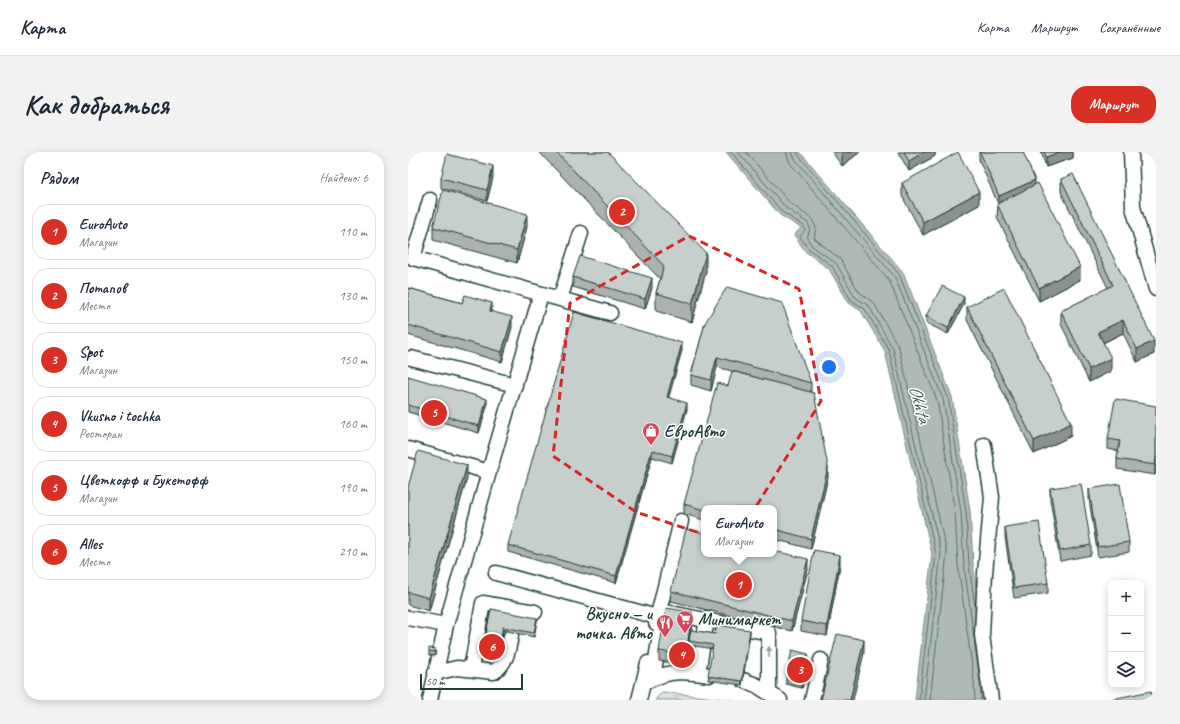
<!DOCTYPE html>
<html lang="ru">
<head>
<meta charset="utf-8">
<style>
  :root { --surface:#fff; --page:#f2f2f3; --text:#1f2937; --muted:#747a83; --line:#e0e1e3; --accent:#d93025 }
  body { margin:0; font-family:Caveat,sans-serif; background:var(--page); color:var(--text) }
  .controls { position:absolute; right:12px; bottom:12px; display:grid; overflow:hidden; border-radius:8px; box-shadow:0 2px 10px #0003 }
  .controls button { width:36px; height:36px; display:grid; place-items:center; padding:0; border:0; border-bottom:1px solid var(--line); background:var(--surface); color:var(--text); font:20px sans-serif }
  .scale { position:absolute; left:12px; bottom:10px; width:103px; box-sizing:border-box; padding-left:4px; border:2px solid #1f3d34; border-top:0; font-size:11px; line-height:14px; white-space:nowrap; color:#1f3d34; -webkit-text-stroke:3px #fff; paint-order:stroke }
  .you { position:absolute; left:421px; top:215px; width:14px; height:14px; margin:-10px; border:3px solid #fff; border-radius:50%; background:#1a73e8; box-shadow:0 0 0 6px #1a73e833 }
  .badge { display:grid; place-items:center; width:26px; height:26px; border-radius:50%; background:var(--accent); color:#fff; font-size:13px; font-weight:700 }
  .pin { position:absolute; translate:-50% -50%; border:2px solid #fff; box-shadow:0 1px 4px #0006 }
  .popup { position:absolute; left:293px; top:353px; width:76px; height:52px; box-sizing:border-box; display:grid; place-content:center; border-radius:8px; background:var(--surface); filter:drop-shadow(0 1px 3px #0005); font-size:13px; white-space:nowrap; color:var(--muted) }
  .popup b { font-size:15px; color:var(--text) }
  .popup::after { content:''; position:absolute; left:50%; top:100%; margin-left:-8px; border:8px solid transparent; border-top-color:var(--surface) }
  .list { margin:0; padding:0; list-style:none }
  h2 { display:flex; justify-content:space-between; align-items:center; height:52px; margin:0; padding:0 16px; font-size:17px }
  h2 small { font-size:13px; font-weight:400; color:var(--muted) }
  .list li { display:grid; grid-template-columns:26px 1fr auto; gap:12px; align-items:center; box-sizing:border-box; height:56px; margin:0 8px 8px; padding:0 8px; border:1px solid var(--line); border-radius:16px }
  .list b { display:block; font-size:15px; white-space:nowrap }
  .list p { margin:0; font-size:13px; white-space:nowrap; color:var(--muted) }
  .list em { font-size:13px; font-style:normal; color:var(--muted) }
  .icon { flex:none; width:22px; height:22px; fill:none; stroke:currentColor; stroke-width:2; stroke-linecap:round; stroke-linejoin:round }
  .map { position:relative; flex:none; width:748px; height:548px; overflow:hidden; border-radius:16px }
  header { display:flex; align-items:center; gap:24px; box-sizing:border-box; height:56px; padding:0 20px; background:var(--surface); border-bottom:1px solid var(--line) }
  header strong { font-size:19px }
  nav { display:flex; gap:22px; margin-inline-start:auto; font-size:14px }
  .intro { display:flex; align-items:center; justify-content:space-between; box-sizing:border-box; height:96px; padding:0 24px }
  h1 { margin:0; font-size:28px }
  .button { padding:10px 18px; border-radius:16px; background:var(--accent); color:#fff; font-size:14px; font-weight:700 }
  main { display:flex; gap:24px; padding:0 24px }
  aside { flex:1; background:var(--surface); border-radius:16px; box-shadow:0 2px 10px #0003 }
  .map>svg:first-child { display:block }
  .grass { fill:url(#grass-tufts); stroke:#7e908b }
  .water { fill:#afbab7; stroke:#758883 }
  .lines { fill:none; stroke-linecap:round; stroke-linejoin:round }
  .shore { stroke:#596f68; stroke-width:1 }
  .minor-casing { stroke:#1f3d34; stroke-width:17 }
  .minor { stroke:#fff; stroke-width:14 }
  .wall { fill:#abb2af; stroke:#1f3d34 }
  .shaded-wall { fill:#8b918f; stroke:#1f3d34 }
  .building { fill:#c7cfcc; stroke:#1f3d34 }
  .oneway { fill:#8f9e9a }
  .marked { fill:none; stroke:#d62828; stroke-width:3; stroke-dasharray:8 5; stroke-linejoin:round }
  .labels { text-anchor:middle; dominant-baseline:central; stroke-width:3; stroke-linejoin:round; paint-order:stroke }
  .poi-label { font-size:17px; font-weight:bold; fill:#1f3d34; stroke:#fff; text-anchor:start }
  .water-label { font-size:18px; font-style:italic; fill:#4a625b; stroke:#fff }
</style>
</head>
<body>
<header>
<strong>Карта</strong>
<nav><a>Карта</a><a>Маршрут</a><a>Сохранённые</a></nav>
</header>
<div class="intro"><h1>Как добраться</h1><a class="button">Маршрут</a></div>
<main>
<aside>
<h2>Рядом<small>Найдено: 6</small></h2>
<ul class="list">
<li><span class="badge">1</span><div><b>EuroAuto</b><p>Магазин</p></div><em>110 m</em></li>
<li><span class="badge">2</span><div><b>Потапов</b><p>Место</p></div><em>130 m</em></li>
<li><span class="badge">3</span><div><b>Spot</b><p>Магазин</p></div><em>150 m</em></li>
<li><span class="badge">4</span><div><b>Vkusno i tochka</b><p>Ресторан</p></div><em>160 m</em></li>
<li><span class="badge">5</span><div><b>Цветкофф и Букетофф</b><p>Магазин</p></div><em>190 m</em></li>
<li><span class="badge">6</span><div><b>Alles</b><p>Место</p></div><em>210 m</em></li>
</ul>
</aside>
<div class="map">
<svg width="748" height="548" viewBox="0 0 748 548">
  <defs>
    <pattern id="grass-tufts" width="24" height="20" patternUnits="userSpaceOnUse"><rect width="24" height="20" fill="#dee3e2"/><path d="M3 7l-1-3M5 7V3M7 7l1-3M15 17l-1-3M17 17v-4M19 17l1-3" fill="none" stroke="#bec4c2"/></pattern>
  </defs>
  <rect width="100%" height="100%" fill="#fff"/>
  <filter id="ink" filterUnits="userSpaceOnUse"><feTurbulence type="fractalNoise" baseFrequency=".025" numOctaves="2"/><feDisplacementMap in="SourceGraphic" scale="8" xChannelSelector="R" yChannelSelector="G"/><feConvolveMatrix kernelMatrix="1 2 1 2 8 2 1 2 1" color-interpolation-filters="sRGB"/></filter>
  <g filter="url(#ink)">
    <path class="grass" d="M254,540L325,548H247Z"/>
    <path class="water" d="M318,0H392L495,120L544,245L562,359L565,412L581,528L582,548H507L524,402L477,199L453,159L441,151L421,117L398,100L386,83L393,76L372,63Z"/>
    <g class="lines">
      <path class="shore" d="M323,0L374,60L396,74L397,78L392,85L401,97L424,114L443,148L457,157L481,198L528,402L511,548
        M330,0L378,56L400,71L402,77L399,86L404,94L428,111L447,145L461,154L485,197L533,401L516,548
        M338,0L382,51L404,67L408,76L406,86L432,107L451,140L466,151L491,196L539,401L522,548
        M378,0L382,11L481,128L529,248L547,361L550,413L566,529L567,548
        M384,0L387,7L487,125L535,247L553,360L556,413L572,529L573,548
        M389,0L391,4L491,122L540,245L558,360L561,412L567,456"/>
      <g class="minor-casing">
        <path id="minor" d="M723,0L725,55L748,137
          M22,48L5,106L202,161
          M152,147L173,81
          M3,206L107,233
          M576,293L584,345L577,421L574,483L583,548
          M0,297L81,320L133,142
          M88,421L249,465
          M0,466L38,473L81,320
          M248,471L273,369
          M63,517L75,451L127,460
          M27,521L49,516L86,520C99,510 100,499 103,484
          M290,521L299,467
          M245,526L255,464L258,460L361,481V539
          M335,528L348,533L372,548
          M240,529C262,518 277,519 301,523
          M22,548L38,473
          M231,548L240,511
          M404,548L413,508"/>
      </g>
      <use href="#minor" class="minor"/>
    </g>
    <path class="wall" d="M131,0H200L298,119L284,170L248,159V141L252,127Z
      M424,0H452L434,14Z
      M490,0H527V4L501,19Z
      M571,0H615L627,33L672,128L631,149L589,65L590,52L571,8Z
      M633,0H665V6L638,15Z
      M85,25L79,49L33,36V26Z
      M653,27L746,202L729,210L715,181L695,191L703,219L681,230L653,172V159L700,136L653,40Z
      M494,31L571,53L515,83L494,44Z
      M25,75H119L109,111L25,88Z
      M165,125L244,136L237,157L165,135Z
      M0,136L84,159L104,175L94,210L0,183Z
      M556,152L540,182L518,171V164Z
      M559,155L663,284L626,302L559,168Z
      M297,171L403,231V240L420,325L403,397L366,387V356H296V368L276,362V352L320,234L360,229L309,215L303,239L283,233V223Z
      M274,198L260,245L279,257L264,311L244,305L208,431L100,400V393Z
      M0,224L79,254L71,281L0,260Z
      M748,254V314L747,323L709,317V307L710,299L700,297V287Z
      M59,326L21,459L0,453V335Z
      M642,336L683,393V403L652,409L642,347Z
      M681,337L721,390V400L690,405L681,347Z
      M597,375L640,431V441L606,446L597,385Z
      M432,413L419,484L393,479V469Z
      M400,417L384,479L263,449V439Z
      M83,457L129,469L126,485L95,478L89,509L74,506V502Z
      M284,471L283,478L307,482L342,481L334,533L300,528L305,497L281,493L278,513L251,509V499Z
      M21,499L28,500L27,504L21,503Z
      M400,509L394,536L378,532V525Z"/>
    <path class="shaded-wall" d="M435,0H452L434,14V1Z
      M516,0H527V4L501,19V9Z
      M652,0H665V6L638,15V5Z
      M85,14V25L79,49V38Z
      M627,28V38L591,54V44Z
      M571,40V53L515,83V70Z
      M119,62V75L109,111V98Z
      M298,101V119L284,170V152Z
      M672,115V128L631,149V136Z
      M244,126V136L237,157V147Z
      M556,145V152L540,182V176Z
      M84,151V161L82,159Z
      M104,165V175L94,210V200Z
      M715,168V181L690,193V180Z
      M746,189V202L729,210V197Z
      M274,191V198L259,252V245Z
      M309,205V215L303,239V228Z
      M703,206V219L681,230V217Z
      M79,247V254L71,281V274Z
      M279,251V257L264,311V304Z
      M663,271V284L626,302V289Z
      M244,298V305L208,431V424Z
      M748,304V314L747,323V313Z
      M59,313V326L21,459V446Z
      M420,315V325L403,397V387Z
      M432,403V413L419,484V474Z
      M400,407V417L384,479V469Z
      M284,460V471L281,490V489L278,513V503Z
      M129,466V469L126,485V481Z
      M95,475V478L89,509V505Z
      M342,478V481L334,533V529Z
      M456,488V501L445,548H442Z
      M400,502V509L394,536V529Z"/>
    <path class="building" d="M148,0H200L298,101L284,152L248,141L256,114Z
      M496,0H516L501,9Z
      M550,0L571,40L515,70L494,31Z
      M572,0H615L627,28L591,44Z
      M636,0H652L638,5Z
      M39,2L85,14L79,38L33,26Z
      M665,22L746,189L729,197L715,168L690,180L703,206L681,217L653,159L705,133L653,27Z
      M630,31L672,115L631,136L589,52Z
      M35,38L119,62L109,98L25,75Z
      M172,104L244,126L237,147L165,125Z
      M534,134L556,145L540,176L518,164Z
      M319,135L374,151L403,231L309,205L303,228L283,223L297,171Z
      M0,136L54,151L57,143L84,151L82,159L104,165L94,200L0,173Z
      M596,136L663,271L626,289L559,155Z
      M166,160L274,191L259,245L279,251L264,304L244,298L208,424L100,393Z
      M324,219L406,241L420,315L403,387L366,377V356H296V358L276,352L309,231L320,234Z
      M0,224L79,247L71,274L0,253Z
      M707,247L748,254V304L747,313L709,307L712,289L700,287Z
      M10,299L59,313L21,446L0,440V335Z
      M673,332L683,393L652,399L642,336Z
      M712,332L721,390L690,395L681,337Z
      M631,370L640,431L606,436L597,375Z
      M278,377L296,381V402H366V399L400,407L384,469L263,439Z
      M406,398L432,403L419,474L393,469Z
      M258,456L284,460L278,503L251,499Z
      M83,457L129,466L126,481L95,475L89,505L74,502Z
      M309,473L342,478L334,529L300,524L305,493L281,489L283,478L307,482Z
      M429,482L456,488L442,548H413Z
      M21,496L28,497L27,500L21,499Z
      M384,498L400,502L394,529L378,525Z
      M743,539L745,548H699Z"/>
    <defs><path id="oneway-solid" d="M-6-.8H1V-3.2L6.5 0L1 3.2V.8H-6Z"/></defs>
    <use class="oneway" href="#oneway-solid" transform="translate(361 500) rotate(-90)"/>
  </g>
  <path class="marked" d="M281,84L391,137L413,249L325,392L228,360L145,304L162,151Z"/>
  <defs>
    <g id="shop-pin" transform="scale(0.9)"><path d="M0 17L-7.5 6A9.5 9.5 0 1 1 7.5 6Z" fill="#d1495b" stroke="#fff"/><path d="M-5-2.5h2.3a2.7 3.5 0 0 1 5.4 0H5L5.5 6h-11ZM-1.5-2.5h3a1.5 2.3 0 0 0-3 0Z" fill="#fff"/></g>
    <g id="supermarket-pin" transform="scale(0.9)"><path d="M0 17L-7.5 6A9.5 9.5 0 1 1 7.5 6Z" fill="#d1495b" stroke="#fff"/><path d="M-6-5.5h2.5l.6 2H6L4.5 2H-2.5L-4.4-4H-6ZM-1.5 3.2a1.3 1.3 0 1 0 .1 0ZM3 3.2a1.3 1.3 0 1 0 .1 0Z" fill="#fff"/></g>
    <g id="restaurant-pin" transform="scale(0.9)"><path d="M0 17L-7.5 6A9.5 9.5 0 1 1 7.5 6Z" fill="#d1495b" stroke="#fff"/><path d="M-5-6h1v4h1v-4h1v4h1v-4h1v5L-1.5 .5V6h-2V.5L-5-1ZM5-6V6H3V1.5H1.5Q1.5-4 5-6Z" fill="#fff"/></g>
  </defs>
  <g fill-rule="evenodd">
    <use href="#shop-pin" x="243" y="279"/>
    <use href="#supermarket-pin" x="277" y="467"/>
    <use href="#restaurant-pin" x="257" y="471"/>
  </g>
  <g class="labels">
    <g class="poi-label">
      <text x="256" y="279">ЕвроАвто</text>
      <text x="244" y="461" text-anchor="end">Вкусно — и<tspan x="244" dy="20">точка. Авто</tspan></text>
      <text x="290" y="467">Минимаркет</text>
    </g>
    <g class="water-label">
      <text transform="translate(512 252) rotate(74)">Okhta</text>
    </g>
  </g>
</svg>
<div class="controls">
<button>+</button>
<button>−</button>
<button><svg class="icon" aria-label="layers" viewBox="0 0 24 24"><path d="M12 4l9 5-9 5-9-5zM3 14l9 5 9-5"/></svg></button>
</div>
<div class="scale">50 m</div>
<div class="you"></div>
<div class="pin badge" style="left:331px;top:433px">1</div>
<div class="popup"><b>EuroAuto</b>Магазин</div>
<div class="pin badge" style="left:214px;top:60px">2</div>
<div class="pin badge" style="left:392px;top:518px">3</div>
<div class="pin badge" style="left:274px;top:503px">4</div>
<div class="pin badge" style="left:26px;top:261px">5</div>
<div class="pin badge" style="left:84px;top:495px">6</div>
</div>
</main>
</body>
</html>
